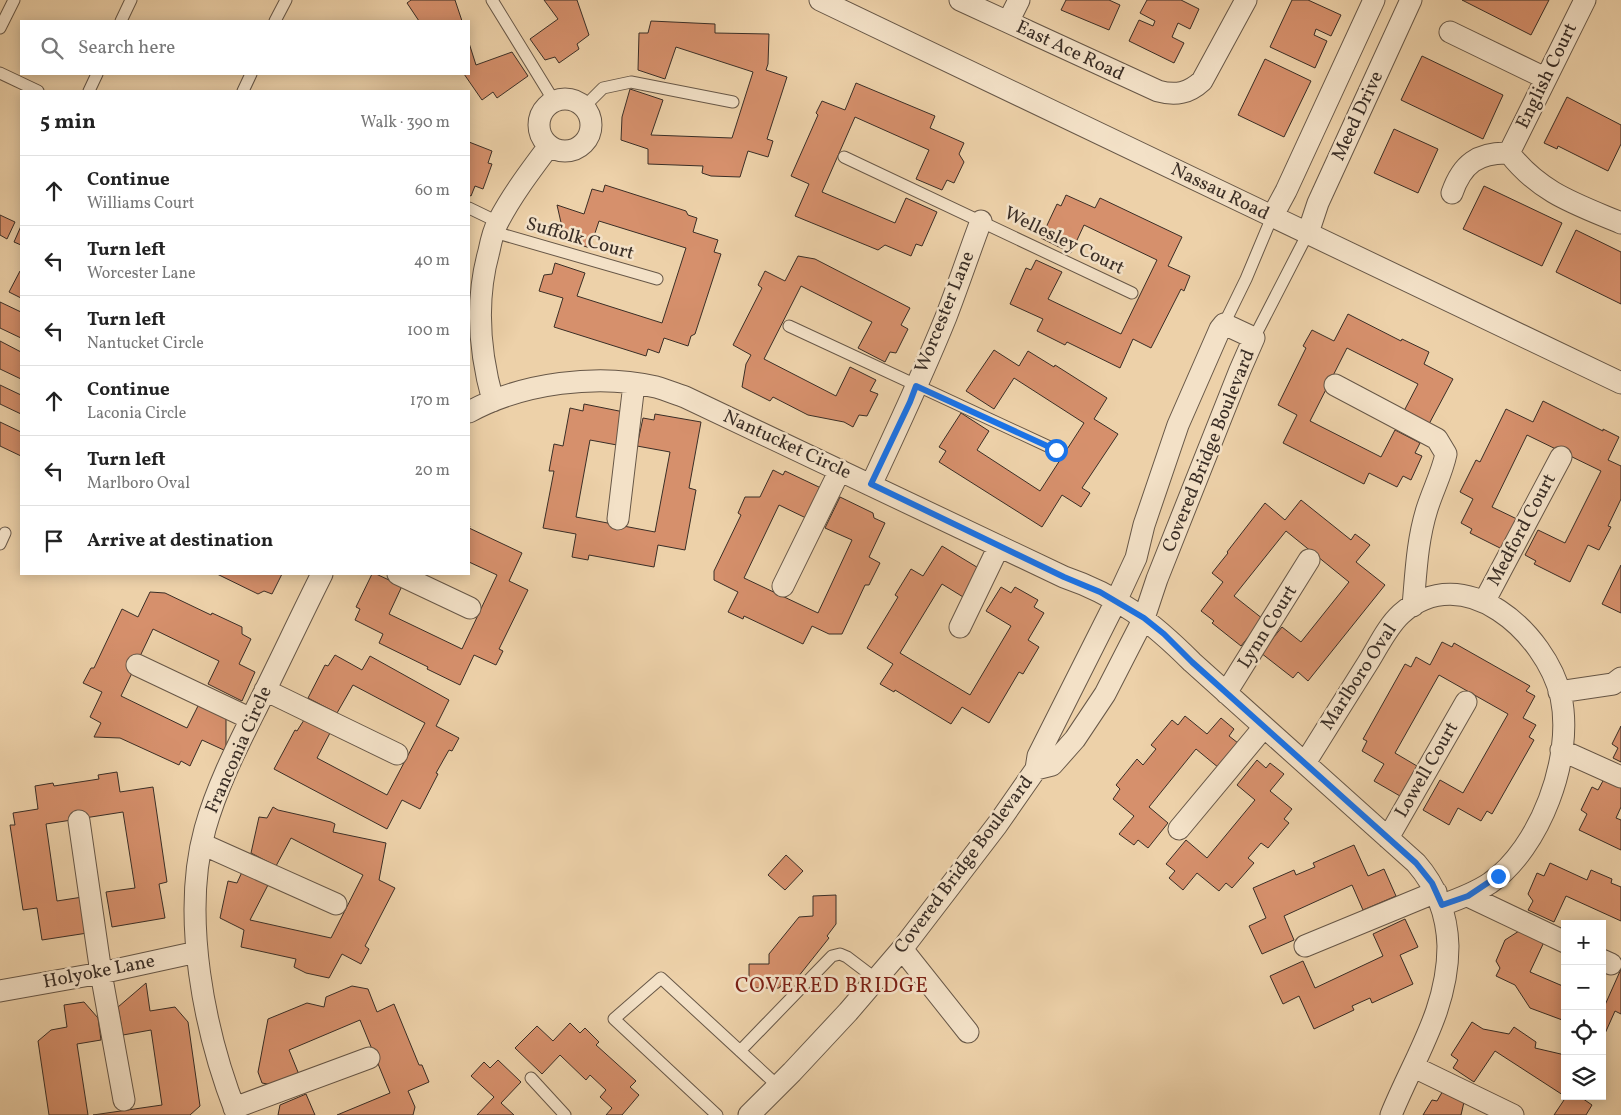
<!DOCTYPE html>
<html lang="en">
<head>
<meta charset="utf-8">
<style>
  :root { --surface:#fff; --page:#f2f2f2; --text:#222; --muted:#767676; --line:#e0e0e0 }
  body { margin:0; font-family:Vollkorn,serif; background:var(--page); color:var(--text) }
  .controls { position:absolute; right:15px; bottom:15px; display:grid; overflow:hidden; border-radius:0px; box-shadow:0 2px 12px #0003 }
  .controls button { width:45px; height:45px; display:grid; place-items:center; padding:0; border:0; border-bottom:1px solid var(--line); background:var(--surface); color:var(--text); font:25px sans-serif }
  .stop { position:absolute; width:15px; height:15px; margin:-11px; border:4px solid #1a73e8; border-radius:50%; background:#fff }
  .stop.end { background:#1a73e8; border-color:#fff; box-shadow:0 1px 5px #0008 }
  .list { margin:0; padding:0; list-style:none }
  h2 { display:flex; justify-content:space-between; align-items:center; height:65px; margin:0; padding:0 20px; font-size:21px }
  h2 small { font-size:16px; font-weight:400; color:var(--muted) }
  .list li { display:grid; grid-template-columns:32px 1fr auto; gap:15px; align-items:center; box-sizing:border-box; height:70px; padding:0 20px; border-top:1px solid var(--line) }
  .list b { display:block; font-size:19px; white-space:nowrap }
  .list p { margin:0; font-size:16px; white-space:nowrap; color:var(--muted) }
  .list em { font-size:16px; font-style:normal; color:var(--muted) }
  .icon { flex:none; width:28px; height:28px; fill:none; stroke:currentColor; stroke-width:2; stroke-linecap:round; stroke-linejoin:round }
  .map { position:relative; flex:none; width:1621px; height:1115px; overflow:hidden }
  .search { position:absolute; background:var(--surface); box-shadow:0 2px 12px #0003; left:20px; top:20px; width:450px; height:55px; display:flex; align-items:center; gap:12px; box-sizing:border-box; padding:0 18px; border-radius:0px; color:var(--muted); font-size:19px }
  .panel { position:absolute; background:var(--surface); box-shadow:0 2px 12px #0003; left:20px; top:90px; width:450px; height:485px; border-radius:0px }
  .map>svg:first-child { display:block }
  .building { fill:#d6906c; stroke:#3a2e26 }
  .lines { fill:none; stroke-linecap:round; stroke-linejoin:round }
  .lane-casing { stroke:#675747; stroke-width:13 }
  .street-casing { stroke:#675747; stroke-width:23 }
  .lane { stroke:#f3e1c7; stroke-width:11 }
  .street { stroke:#f3e1c7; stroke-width:21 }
  .route { stroke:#1a73e8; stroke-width:6 }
  .labels { text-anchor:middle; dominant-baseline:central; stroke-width:5; stroke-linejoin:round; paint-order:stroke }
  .street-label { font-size:19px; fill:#3a2e26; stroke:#f3e1c7 }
  .quarter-label { font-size:21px; letter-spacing:1px; fill:#7a1f14; stroke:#f3e1c7 }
</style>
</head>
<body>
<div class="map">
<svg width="1621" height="1115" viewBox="0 0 1621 1115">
  <rect width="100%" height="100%" fill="#edd1a9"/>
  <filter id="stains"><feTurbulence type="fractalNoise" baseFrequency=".004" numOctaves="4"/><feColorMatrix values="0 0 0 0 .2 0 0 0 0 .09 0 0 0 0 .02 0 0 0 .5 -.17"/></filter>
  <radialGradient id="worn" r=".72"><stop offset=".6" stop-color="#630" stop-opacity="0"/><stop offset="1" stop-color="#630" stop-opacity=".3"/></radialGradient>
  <path class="building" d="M411,0H455L462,21H419L407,3Z
    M544,0H577L589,35L577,44L579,49L559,63L555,57L545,60L530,39L558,19Z
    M1066,0H1109L1120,5L1109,30L1061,10Z
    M1147,0H1181L1199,9L1190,29L1178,23L1172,37L1184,43L1174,63L1129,41L1139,20L1153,26L1155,21L1140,13Z
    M1292,0H1308L1341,15L1331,36L1316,29L1314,35L1327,41L1315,68L1270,47Z
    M1462,0H1549L1531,35Z
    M651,21L715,24V33L769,34L768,64L766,70L787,77L767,139L773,141L768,157L748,151L740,177L711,176L702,173L703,166L648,164V149L621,140L622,117L630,89L663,100L651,135L732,138L753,72L676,47L665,79L638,70L639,33H648Z
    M469,43L476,65L512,52L528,76L497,98L493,92L482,100L464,74H469Z
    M1422,56L1503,95L1483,139L1401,100Z
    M1265,59L1311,81L1284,137L1238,115Z
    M856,83L935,116L930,128L964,143L959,154L964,162L954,183L947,180L942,190L916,179L929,150L855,117L822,192L895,223L906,198L937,212L922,246L916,244L911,256L885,245L878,250L795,216L809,184L791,176L818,115L816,113L822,101L845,110Z
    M1567,97L1621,125V144L1608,171L1558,146L1557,149L1544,143Z
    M1394,129L1438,149L1418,193L1374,173Z
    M469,142L492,151L488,163L492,164L483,189L475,186L471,196L469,195Z
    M605,185L686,211L688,215L697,218L693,232L718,240L714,252L721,254L695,334L691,336L688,346L664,338L659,353L648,349L646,356L554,327L563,298L539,291L544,275L552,274L555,263L585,273L577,296L662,323L686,248L599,221L590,248L565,240L557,205L584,214L592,189L603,192Z
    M1484,186L1562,223L1542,266L1463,229Z
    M1066,195L1095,208L1100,198L1182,237L1168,266L1190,276L1184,291L1181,289L1151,348L1133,339L1120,368L1067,342L1065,345L1037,331L1043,319L1010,304L1026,268L1031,270L1036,260L1062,272L1048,299L1121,334L1157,260L1084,225L1071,253L1041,238L1057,204L1061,206Z
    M0,215L15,222L7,239L0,235Z
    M21,226V245L14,242Z
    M1576,230L1621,252V304L1556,272Z
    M798,256L815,259L910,308L901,325L908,329L896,353L890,352L885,362L858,348L872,322L801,286L764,359L836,396L850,367L876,380L870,391L878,394L867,416L859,415L853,427L844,422L808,415L773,397L770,401L742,387L746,364L751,355L733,345L762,288L758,285L765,271L785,281Z
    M20,271L21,272V298L9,292Z
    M0,302L21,312V338L0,328Z
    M1348,314L1401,341L1402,339L1429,352L1424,364L1453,379L1429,424L1404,411L1418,384L1347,348L1310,421L1381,457L1395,430L1420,443L1415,453L1422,456L1411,480L1403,476L1397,487L1369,473L1364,484L1283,443L1297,415L1278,405L1306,348L1303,346L1312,330L1334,341Z
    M0,341L21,352V379L0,369Z
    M994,350L1019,366L1028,351L1054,367L1055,365L1107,398L1094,419L1118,434L1082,488L1090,493L1081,507L1062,495L1042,527L939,462L946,451L939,447L961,413L989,431L977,450L1040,491L1084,423L1014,378L994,409L966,391Z
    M0,385L21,395V414L0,404Z
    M1543,401L1603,431V429L1619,437L1608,460L1621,466V499L1608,526L1611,527L1599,550L1588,545L1570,582L1534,564L1536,561L1525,555L1538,530L1565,543L1601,471L1527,435L1492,507L1519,520L1504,550L1470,533L1472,529L1461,523L1473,499L1460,492L1476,460L1480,462L1506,409L1533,422Z
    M584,404L624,412L617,445L590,440L576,517L655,532L670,452L637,446L643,418L654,420L655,414L701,422L689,488L696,490L685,550L658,545L654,567L589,555L588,560L572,557L576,534L543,528L554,471H549L554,444L563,446L570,408L583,411Z
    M0,422L21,432V456L0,446Z
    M773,470L783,475L785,471L821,488L806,518L779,505L744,578L818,613L852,540L825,528L840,497L873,513L874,518L885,523L869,557L880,563L869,585H865L842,634H829L812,626L803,644L744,616L743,619L728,612L738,592L714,580V571L741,515L738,513L745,497H760Z
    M1301,500L1351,540L1355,534L1370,545L1356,562L1385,585L1308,681L1298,672L1293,678L1261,653L1282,627L1301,642L1349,582L1286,531L1234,596L1263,619L1241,646L1212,623L1214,621L1201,611L1223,582L1212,573L1228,553L1227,552L1265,503L1285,520Z
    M469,525L470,526L469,528L522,553L509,581L528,590L499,649L503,651L496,665L474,655L460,685L427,669L428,667L379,643L383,634L355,620L360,609L356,607L372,574H376L402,586L389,614L462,649L497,575L469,562Z
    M942,546L985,572L968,600L942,584L900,653L970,695L1011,626L986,611L1001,587L1011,593L1015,587L1038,600L1034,607L1044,613L1028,640L1039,647L1023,674L1019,672L989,723L962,707L951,724L895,690L894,692L880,684L893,664L867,648L898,597L895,595L911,569L923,576Z
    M1621,565V613L1602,604Z
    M217,574H282L272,594L264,591L258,594Z
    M150,592L165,593L211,615L212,613L242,627V634L251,639L239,664L255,672L242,701L208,684L219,661L153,629L121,696L187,728L199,704L226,717V751L202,740L190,766L181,761L179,765L120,738L94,737L101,723L90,717L102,692L83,683L91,668H94L122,609L138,617Z
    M1442,642L1452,647L1454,643L1530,686L1526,691L1535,696L1523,718L1536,725L1529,737L1534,740L1492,814L1487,811L1481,821L1458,808L1449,825L1423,810L1440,780L1463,793L1508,714L1439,675L1395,753L1417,766L1400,796L1374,781L1384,764L1362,751L1367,741L1363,739L1405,664L1411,667L1416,657L1430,665Z
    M335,655L362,670L370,656L449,700L436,726L459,738L452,751L449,750L436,773L438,774L420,809L402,800L387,829L274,769L295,730L297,731L304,720L330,733L317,758L387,795L425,723L353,685L337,713L308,698L325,665L328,666Z
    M1185,716L1207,734L1221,718L1234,729L1229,736L1238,743L1219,768L1196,749L1149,807L1168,823L1148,848L1138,840L1134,845L1119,834L1134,816L1113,799L1120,789L1116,785L1137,759L1143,765L1156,749L1151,745L1172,720L1178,725Z
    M1621,726V762L1613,758L1618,748L1612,744Z
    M1257,760L1266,768L1270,763L1284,774L1270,791L1292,809L1284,819L1289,823L1268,848L1261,843L1248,858L1254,863L1232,888L1226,883L1219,891L1197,873L1183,890L1169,878L1175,871L1166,864L1186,840L1207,858L1255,800L1237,785Z
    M117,772L120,792L153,787L167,882L159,884L165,918L112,927L106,892L135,888L123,812L46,824L57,901L89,896L94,932L42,940L37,908L23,910L10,825H15L13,813L38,809L35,786L53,783L54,786L99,779L98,775Z
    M1604,779L1621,787V807L1616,818L1621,820V850L1579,830L1587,814L1581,810L1592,787L1598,790Z
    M273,807L278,810L331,822L335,824L333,832L386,843L379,880L395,888L365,946L369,949L361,964L342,954L329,978L306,973L294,967L296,959L241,947L244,930L220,918L228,881L237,883L242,872L268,885L250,920L331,938L363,875L291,838L276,866L251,853L259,817L267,818Z
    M1354,845L1368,876L1384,869L1396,896L1363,910L1352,885L1284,916L1294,940L1262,954L1249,926L1266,918L1253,888L1294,870L1296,875L1315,867L1313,863Z
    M786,855L803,871L785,890L768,875Z
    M1550,863L1587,880L1591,870L1612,879L1611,883L1621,887V921L1566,896L1554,922L1528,910L1533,901L1528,894L1537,873L1544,876Z
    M836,895V924L827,936L829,938L798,977H788L779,988H749V964H769V954L799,917L813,916V896Z
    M1405,919L1418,947L1400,955L1413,984L1372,1003L1370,998L1352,1006L1354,1010L1314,1029L1299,996L1283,1004L1270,976L1303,961L1315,988L1383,956L1373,934Z
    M1519,931L1544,942L1530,972L1565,987V1021L1530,1008L1515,985L1496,976L1500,968L1496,961L1505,940Z
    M1621,969V1014L1615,1011L1603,1038L1602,1004L1605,1005Z
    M146,983L150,1011L175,1007L188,1022L200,1106L190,1115H93L162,1105L151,1030L123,1035L118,1007Z
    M352,986L368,989L377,1012L394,1004L419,1065H422L429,1082L408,1091L415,1107L413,1115H337L390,1093L360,1020L289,1050L300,1077L278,1086L262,1083L258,1072L268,1019L307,1003L324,1007L326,997Z
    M84,1002L98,1018L101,1040L77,1044L88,1115H49L38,1041L51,1030L67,1027L64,1005Z
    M1472,1022L1483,1029L1509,1034L1514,1027L1536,1042L1535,1048L1565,1055V1096H1579L1592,1105L1586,1115H1554L1566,1097L1495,1051L1474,1082L1453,1068L1458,1060L1451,1055Z
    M570,1023L580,1033L585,1028L599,1042L596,1045L636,1081L630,1087L639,1095L622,1115H606L612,1108L600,1097L606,1090L590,1075L586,1080L560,1055L542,1074L515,1048L537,1026L553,1041Z
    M498,1060L521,1082L501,1103L514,1115H477L494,1097L471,1076L484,1062L490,1068Z
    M1444,1089L1464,1102L1461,1115H1423L1432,1100L1437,1101Z
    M306,1094L315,1115H278L280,1105Z"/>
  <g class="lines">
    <g class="lane-casing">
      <path id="lane" d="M492,0L554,101
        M121,21L131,0
        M275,21L286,0
        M0,28L14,0
        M0,73L38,91
        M89,91L97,74
        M243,91L251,74
        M584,107L603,88L631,82L733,102
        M844,157L1132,293
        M469,208L498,222
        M494,232L657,279
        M1224,324L1246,279L1272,217
        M789,326L1056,450
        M1254,338L1308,233
        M0,544L5,533
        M740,1051L832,956L840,954L847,957L876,979
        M531,1078L565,1115
        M717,1115L614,1019L661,978L778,1086"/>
    </g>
    <g class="street-casing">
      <path id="street" d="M820,0L1621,383
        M960,0L1158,91C1176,96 1189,93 1202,81L1246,0
        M1008,22L1019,0
        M1450,32L1545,78
        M539 125a26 26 0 1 1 52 0a26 26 0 1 1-52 0Z
        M1509,153L1585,0
        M1452,193C1462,164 1478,152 1509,153C1540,193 1576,204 1621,223
        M1272,217L1286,191L1374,0
        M1308,233L1318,203L1411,0
        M1335,385L1437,439L1446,454C1442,473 1433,490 1427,509C1417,541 1416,573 1413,606
        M493,401C479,351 475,301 489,251C491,241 493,231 498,222C512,195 531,170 549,146
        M469,412C522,383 598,373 656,387C666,390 676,394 685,397L1064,577C1117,595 1152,622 1192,662L1416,863C1437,887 1447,914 1448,946C1448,1010 1414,1058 1391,1115
        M871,485C897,429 923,374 946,317C958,286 969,253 981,221
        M618,519L634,384
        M398,574L470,608
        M783,586L840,470
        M1484,602L1561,457
        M960,627L999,546
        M137,665L251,719
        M265,690L397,754
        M1559,692L1613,684L1621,678
        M1226,693L1309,560
        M1561,750L1621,777
        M1305,763C1326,729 1348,695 1369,661C1379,645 1387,627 1401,614C1464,558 1546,633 1561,697C1574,758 1540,848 1490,883C1475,893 1459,899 1442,905
        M79,821L101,973L124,1100
        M1179,829L1264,727
        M1388,838L1466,702
        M202,844L336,904
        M1468,896L1565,942
        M1305,946L1436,892
        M902,949L968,1032
        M1602,960L1611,964
        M0,991L101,973L197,952
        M1414,1067L1513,1115
        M234,1108L369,1058
        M237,1115C204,1032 181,916 205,829C217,786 237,747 257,707C279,663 300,618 322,574
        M749,1115L792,1072L848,1012L902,949L997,825L1036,769L1038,756L1116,601L1136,558L1144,525L1178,425L1220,329L1224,324L1254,338L1240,370L1157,579L1144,618L1105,694L1075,739L1052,765L1036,769"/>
    </g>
    <use href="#lane" class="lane"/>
    <use href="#street" class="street"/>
  </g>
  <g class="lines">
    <path class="route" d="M1056,450L916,386L910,402L871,484L1064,577L1100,592L1144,618L1164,634L1192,662L1416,863L1432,883L1442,905L1468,896L1498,876"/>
  </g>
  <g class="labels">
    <g class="street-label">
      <text transform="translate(1070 51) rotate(25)">East Ace Road</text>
      <text transform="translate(1547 76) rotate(-64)">English Court</text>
      <text transform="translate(1358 116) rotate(-65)">Meed Drive</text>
      <text transform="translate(1220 192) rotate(26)">Nassau Road</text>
      <text transform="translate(580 239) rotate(16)">Suffolk Court</text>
      <text transform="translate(1064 241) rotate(26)">Wellesley Court</text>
      <text transform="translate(945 312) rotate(-68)">Worcester Lane</text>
      <text transform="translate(787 445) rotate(25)">Nantucket Circle</text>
      <text transform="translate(1209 451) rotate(-68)">Covered Bridge Boulevard</text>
      <text transform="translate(1522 530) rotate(-62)">Medford Court</text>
      <text transform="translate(1268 627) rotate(-58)">Lynn Court</text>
      <text transform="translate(1359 677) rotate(-57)">Marlboro Oval</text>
      <text transform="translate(239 750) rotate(-66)">Franconia Circle</text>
      <text transform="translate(1427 770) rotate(-60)">Lowell Court</text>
      <text transform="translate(964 865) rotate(-53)">Covered Bridge Boulevard</text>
      <text transform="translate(99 972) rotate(-11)">Holyoke Lane</text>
    </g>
    <g class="quarter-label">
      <text x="832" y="986">COVERED BRIDGE</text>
    </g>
  </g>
  <rect width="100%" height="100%" filter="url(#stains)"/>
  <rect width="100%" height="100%" fill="url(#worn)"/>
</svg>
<div class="controls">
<button>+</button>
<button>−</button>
<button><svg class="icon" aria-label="locate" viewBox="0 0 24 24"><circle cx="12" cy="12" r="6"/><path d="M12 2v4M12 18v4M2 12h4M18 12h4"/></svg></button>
<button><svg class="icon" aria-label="layers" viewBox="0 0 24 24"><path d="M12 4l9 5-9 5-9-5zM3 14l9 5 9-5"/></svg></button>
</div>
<div class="stop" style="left:1056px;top:450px"></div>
<div class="stop end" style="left:1498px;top:876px"></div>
<div class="search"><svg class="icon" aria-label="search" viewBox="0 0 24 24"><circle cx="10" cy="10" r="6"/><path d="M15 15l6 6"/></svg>Search here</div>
<section class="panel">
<h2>5 min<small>Walk · 390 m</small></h2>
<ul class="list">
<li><svg class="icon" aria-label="ahead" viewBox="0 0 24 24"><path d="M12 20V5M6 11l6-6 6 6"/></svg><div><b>Continue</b><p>Williams Court</p></div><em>60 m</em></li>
<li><svg class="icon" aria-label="left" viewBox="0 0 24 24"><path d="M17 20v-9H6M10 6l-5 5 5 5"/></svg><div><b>Turn left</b><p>Worcester Lane</p></div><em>40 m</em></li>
<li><svg class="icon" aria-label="left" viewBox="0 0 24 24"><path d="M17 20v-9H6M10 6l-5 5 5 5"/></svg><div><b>Turn left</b><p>Nantucket Circle</p></div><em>100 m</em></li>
<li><svg class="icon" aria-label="ahead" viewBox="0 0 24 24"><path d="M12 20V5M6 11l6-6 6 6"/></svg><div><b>Continue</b><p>Laconia Circle</p></div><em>170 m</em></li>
<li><svg class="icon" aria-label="left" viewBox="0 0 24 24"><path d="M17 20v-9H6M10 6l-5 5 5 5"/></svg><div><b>Turn left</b><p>Marlboro Oval</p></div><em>20 m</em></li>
<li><svg class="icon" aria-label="arrive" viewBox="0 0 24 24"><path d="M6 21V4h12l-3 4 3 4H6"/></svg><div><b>Arrive at destination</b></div></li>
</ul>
</section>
</div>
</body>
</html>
